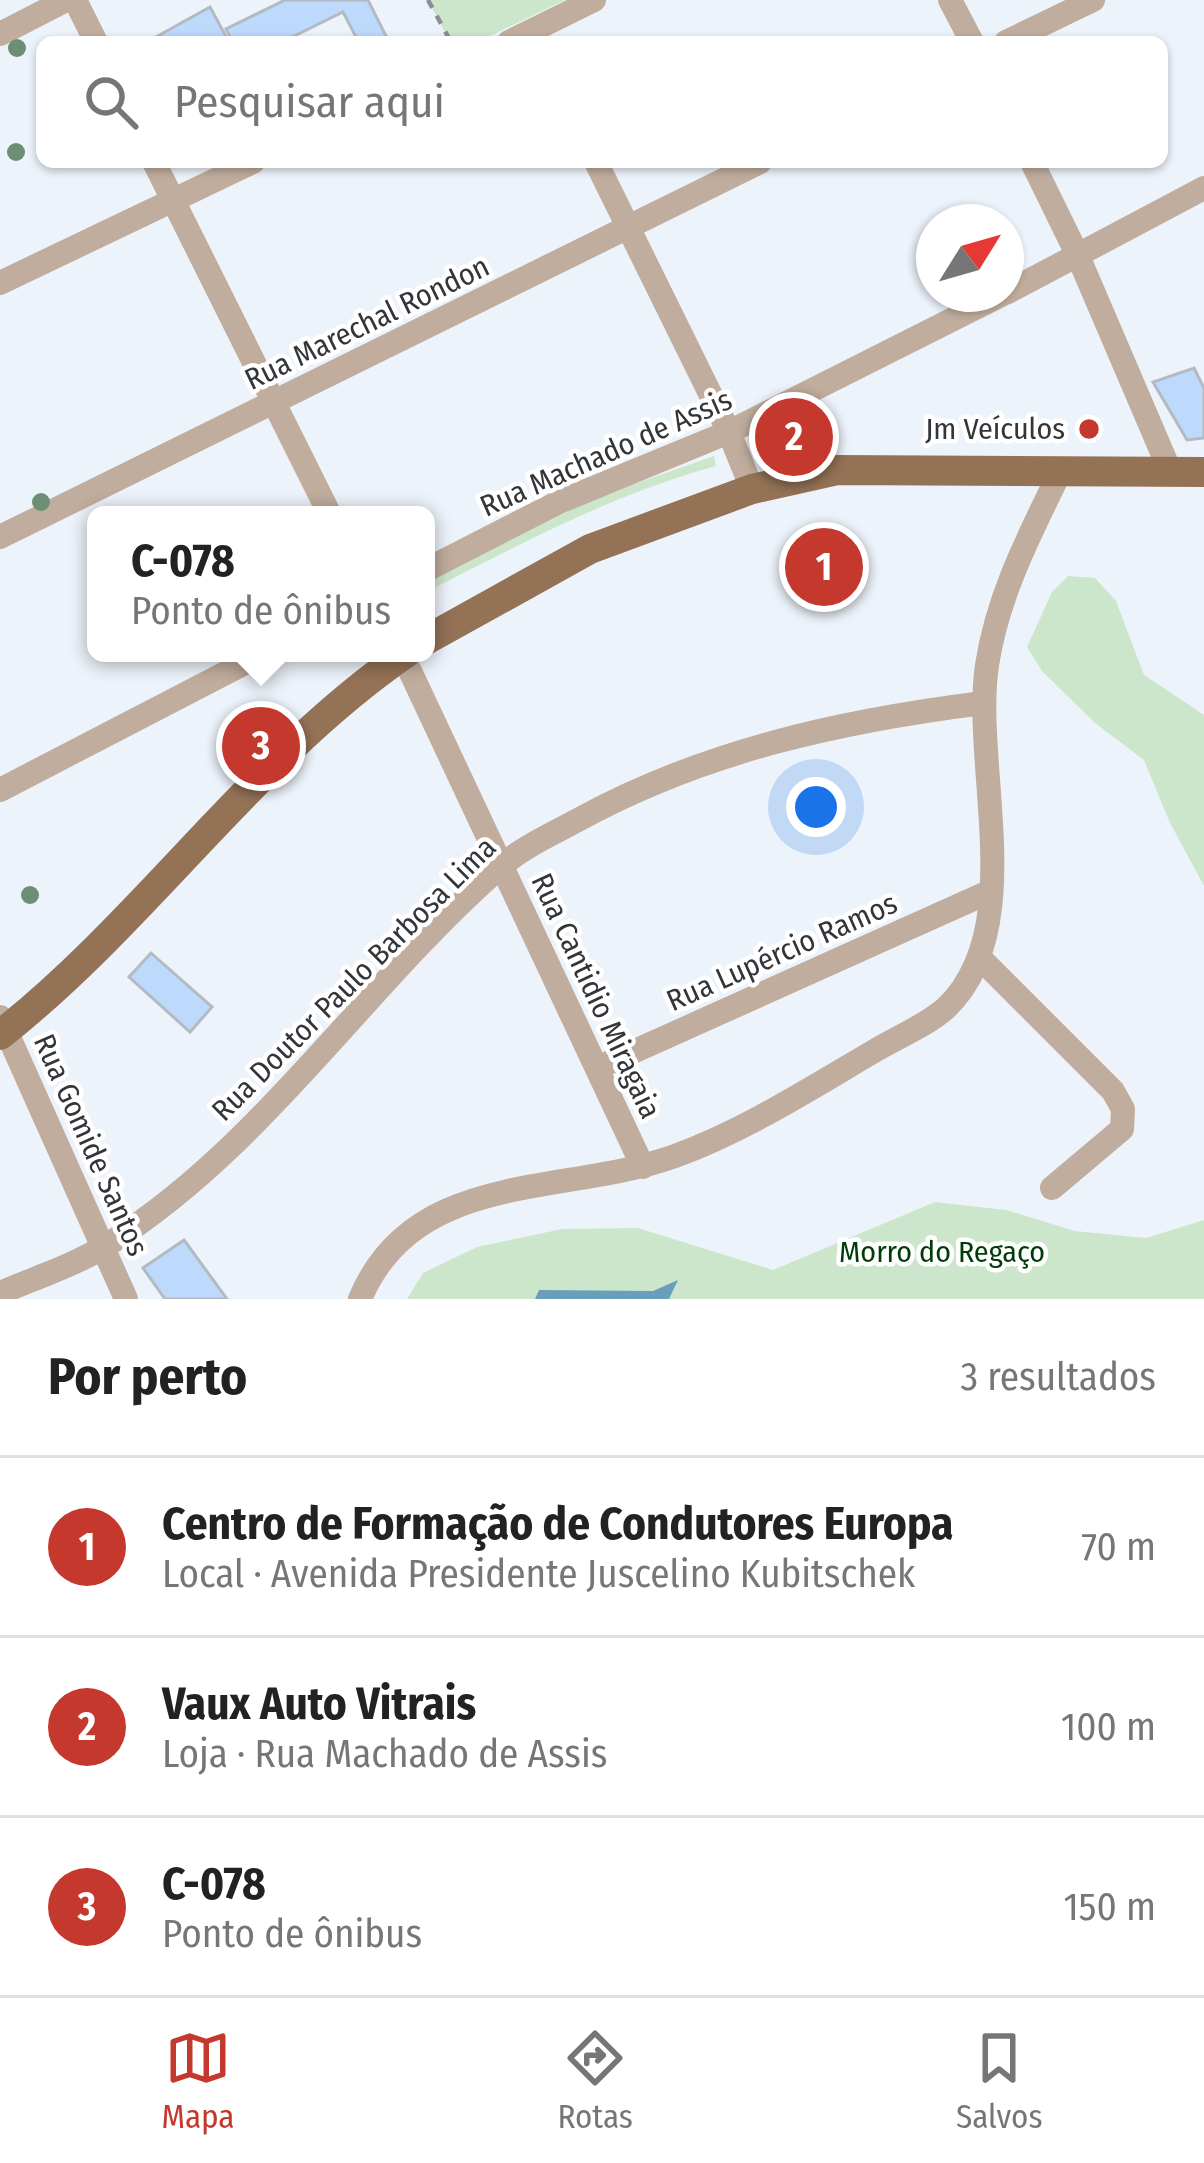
<!DOCTYPE html>
<html lang="pt">
<head>
<meta charset="utf-8">
<style>
  :root { --surface:#fff; --page:#f2f2f2; --text:#222; --muted:#767676; --line:#e0e0e0; --accent:#c5382d }
  body { margin:0; font-family:"Fira Sans Condensed",sans-serif; background:var(--page); color:var(--text) }
  .compass { position:absolute; left:916px; top:204px; width:108px; height:108px; border-radius:50%; background:var(--surface); box-shadow:0 3px 9px #0004; rotate:53deg }
  .you { position:absolute; left:816px; top:807px; width:42px; height:42px; margin:-30px; border:9px solid #fff; border-radius:50%; background:#1a73e8; box-shadow:0 0 0 18px #1a73e833 }
  .badge { display:grid; place-items:center; width:78px; height:78px; border-radius:50%; background:var(--accent); color:#fff; font-size:39px; font-weight:700 }
  .pin { position:absolute; translate:-50% -50%; border:6px solid #fff; box-shadow:0 3px 12px #0006 }
  .popup { position:absolute; left:87px; top:506px; width:348px; height:156px; box-sizing:border-box; display:grid; place-content:center; border-radius:18px; background:var(--surface); filter:drop-shadow(0 3px 9px #0005); font-size:39px; white-space:nowrap; color:var(--muted) }
  .popup b { font-size:45px; color:var(--text) }
  .popup::after { content:''; position:absolute; left:50%; top:100%; margin-left:-24px; border:24px solid transparent; border-top-color:var(--surface) }
  .list { margin:0; padding:0; list-style:none }
  h2 { display:flex; justify-content:space-between; align-items:center; height:156px; margin:0; padding:0 48px; font-size:51px }
  h2 small { font-size:39px; font-weight:400; color:var(--muted) }
  .list li { display:grid; grid-template-columns:78px 1fr auto; gap:36px; align-items:center; box-sizing:border-box; height:180px; padding:0 48px; border-top:3px solid var(--line) }
  .list b { display:block; font-size:45px; white-space:nowrap }
  .list p { margin:0; font-size:39px; white-space:nowrap; color:var(--muted) }
  .list em { font-size:39px; font-style:normal; color:var(--muted) }
  .icon { flex:none; width:66px; height:66px; fill:none; stroke:currentColor; stroke-width:2; stroke-linecap:round; stroke-linejoin:round }
  .map { position:relative; flex:none; width:1204px; height:1299px; overflow:hidden }
  .search { position:absolute; background:var(--surface); box-shadow:0 3px 9px #0004; left:36px; right:36px; top:36px; height:132px; display:flex; align-items:center; gap:30px; box-sizing:border-box; padding:0 42px; border-radius:18px; color:var(--muted); font-size:45px }
  .sheet { height:696px; background:var(--surface) }
  nav { display:flex; justify-content:space-around; align-items:center; box-sizing:border-box; height:168px; border-top:3px solid var(--line); background:var(--surface); font-size:33px; color:var(--muted) }
  nav a { display:grid; justify-items:center; gap:6px }
  nav .on { color:var(--accent) }
  .map>svg:first-child { display:block }
  .green { fill:#cce6cc }
  .water { fill:#699fba }
  .building { fill:#bdd9fb; stroke:#b4bac2; stroke-width:3 }
  .lines { fill:none; stroke-linecap:round; stroke-linejoin:round }
  .path { stroke:#8b8f94; stroke-width:4.5; stroke-dasharray:9 9; stroke-linecap:butt }
  .minor { stroke:#c0ad9d; stroke-width:24 }
  .major { stroke:#947256; stroke-width:30 }
  .tree { fill:#6b8e75 }
  .poi-dot { fill:#c5382d; stroke:#fff; stroke-width:4.5 }
  .labels { text-anchor:middle; dominant-baseline:central; stroke-width:9; stroke-linejoin:round; paint-order:stroke }
  .street-label { font-size:30px; fill:#333538; stroke:#fff }
  .poi-label { font-size:30px; fill:#333538; stroke:#fff; text-anchor:end }
  .park-label { font-size:30px; fill:#003c08; stroke:#fff }
</style>
</head>
<body>
<div class="map">
<svg width="1204" height="1299" viewBox="0 0 1204 1299">
  <rect width="100%" height="100%" fill="#edf3fb"/>
  <path class="green" d="M428,0H565L477,42H450Z
    M714,456L716,466C611,495 523,543 426,592V583L594,498Z
    M1068,576L1095,578L1116,601L1144,675L1204,715V886L1170,823L1144,760L1095,723L1042,671L1027,647L1052,592Z
    M935,1202L1006,1210L1075,1231L1146,1238L1204,1220V1299H407L423,1273L477,1247L562,1229L638,1228L773,1270Z"/>
  <path class="water" d="M678,1280L669,1299H535L539,1290L653,1291Z"/>
  <path class="building" d="M285,0H368L389,42H346L356,37L343,12L282,42H233L226,29Z
    M210,7L229,42H147Z
    M1194,368L1204,388V438L1187,440L1153,382Z
    M808,409L833,451L792,457L771,453L763,431Z
    M832,530L848,595L819,606L798,539Z
    M151,953L212,1007L190,1032L129,977Z
    M184,1240L227,1299H165L143,1268Z"/>
  <g class="lines">
    <path class="path" d="M428,0L451,42"/>
    <path class="minor" d="M75,0L96,42
      M950,0L972,42
      M0,34L66,0
      M509,42L594,0
      M1006,42L1093,0
      M154,162L330,515
      M596,162L729,432L752,489
      M1032,162L1078,256L1170,471
      M0,283L253,162
      M1006,293L1204,188
      M0,537L760,162
      M426,570L559,502L729,432L1003,294
      M403,656L643,1167
      M0,790L264,653
      M979,957L1113,1091L1123,1109L1122,1129L1052,1188
      M0,1017L126,1299
      M597,1068L991,891
      M0,1293C35,1278 75,1265 107,1245C264,1146 362,988 499,868C521,848 550,835 576,821C703,751 840,721 983,703
      M360,1299C414,1169 565,1196 675,1156C746,1130 811,1088 876,1050C898,1037 927,1025 946,1008C1029,929 972,767 987,665C998,594 1030,534 1061,470"/>
    <path class="major" d="M426,640L590,549L752,489L837,470L1204,472
      M0,1035C146,920 252,759 406,653"/>
  </g>
  <g class="tree">
    <circle cx="17" cy="48" r="9"/>
    <circle cx="16" cy="152" r="9"/>
    <circle cx="41" cy="502" r="9"/>
    <circle cx="258" cy="711" r="9"/>
    <circle cx="30" cy="895" r="9"/>
  </g>
  <circle class="poi-dot" cx="1089" cy="429" r="12"/>
  <g class="labels">
    <g class="street-label">
      <text transform="translate(367 323) rotate(-26)">Rua Marechal Rondon</text>
      <text transform="translate(606 453) rotate(-24)">Rua Machado de Assis</text>
      <text transform="translate(782 952) rotate(-24)">Rua Lupércio Ramos</text>
      <text transform="translate(354 979) rotate(-45)">Rua Doutor Paulo Barbosa Lima</text>
      <text transform="translate(596 996) rotate(65)">Rua Cantidio Miragaia</text>
      <text transform="translate(91 1145) rotate(66)">Rua Gomide Santos</text>
    </g>
    <g class="poi-label">
      <text x="1065" y="429">Jm Veículos</text>
    </g>
    <g class="park-label">
      <text x="942" y="1252">Morro do Regaço</text>
    </g>
  </g>
</svg>
<svg class="compass" viewBox="-18 -18 36 36"><path d="M0-13l5 13h-10z" fill="#e53935"/><path d="M0 13l5-13h-10z" fill="#767676"/></svg>
<div class="you"></div>
<div class="pin badge" style="left:824px;top:567px">1</div>
<div class="pin badge" style="left:794px;top:437px">2</div>
<div class="pin badge" style="left:261px;top:746px">3</div>
<div class="popup"><b>C-078</b>Ponto de ônibus</div>
<div class="search"><svg class="icon" aria-label="search" viewBox="0 0 24 24"><circle cx="10" cy="10" r="6"/><path d="M15 15l6 6"/></svg>Pesquisar aqui</div>
</div>
<section class="sheet">
<h2>Por perto<small>3 resultados</small></h2>
<ul class="list">
<li><span class="badge">1</span><div><b>Centro de Formação de Condutores Europa</b><p>Local · Avenida Presidente Juscelino Kubitschek</p></div><em>70 m</em></li>
<li><span class="badge">2</span><div><b>Vaux Auto Vitrais</b><p>Loja · Rua Machado de Assis</p></div><em>100 m</em></li>
<li><span class="badge">3</span><div><b>C-078</b><p>Ponto de ônibus</p></div><em>150 m</em></li>
</ul>
</section>
<nav>
<a class="on"><svg class="icon" aria-label="map" viewBox="0 0 24 24"><path d="M3 6l6-2 6 2 6-2v14l-6 2-6-2-6 2zM9 4v14M15 6v14"/></svg>Mapa</a>
<a><svg class="icon" aria-label="directions" viewBox="0 0 24 24"><path d="M12 3l9 9-9 9-9-9zM9 14v-3h6M13 9l2 2-2 2"/></svg>Rotas</a>
<a><svg class="icon" aria-label="saved" viewBox="0 0 24 24"><path d="M7 4h10v16l-5-4-5 4z"/></svg>Salvos</a>
</nav>
</body>
</html>
